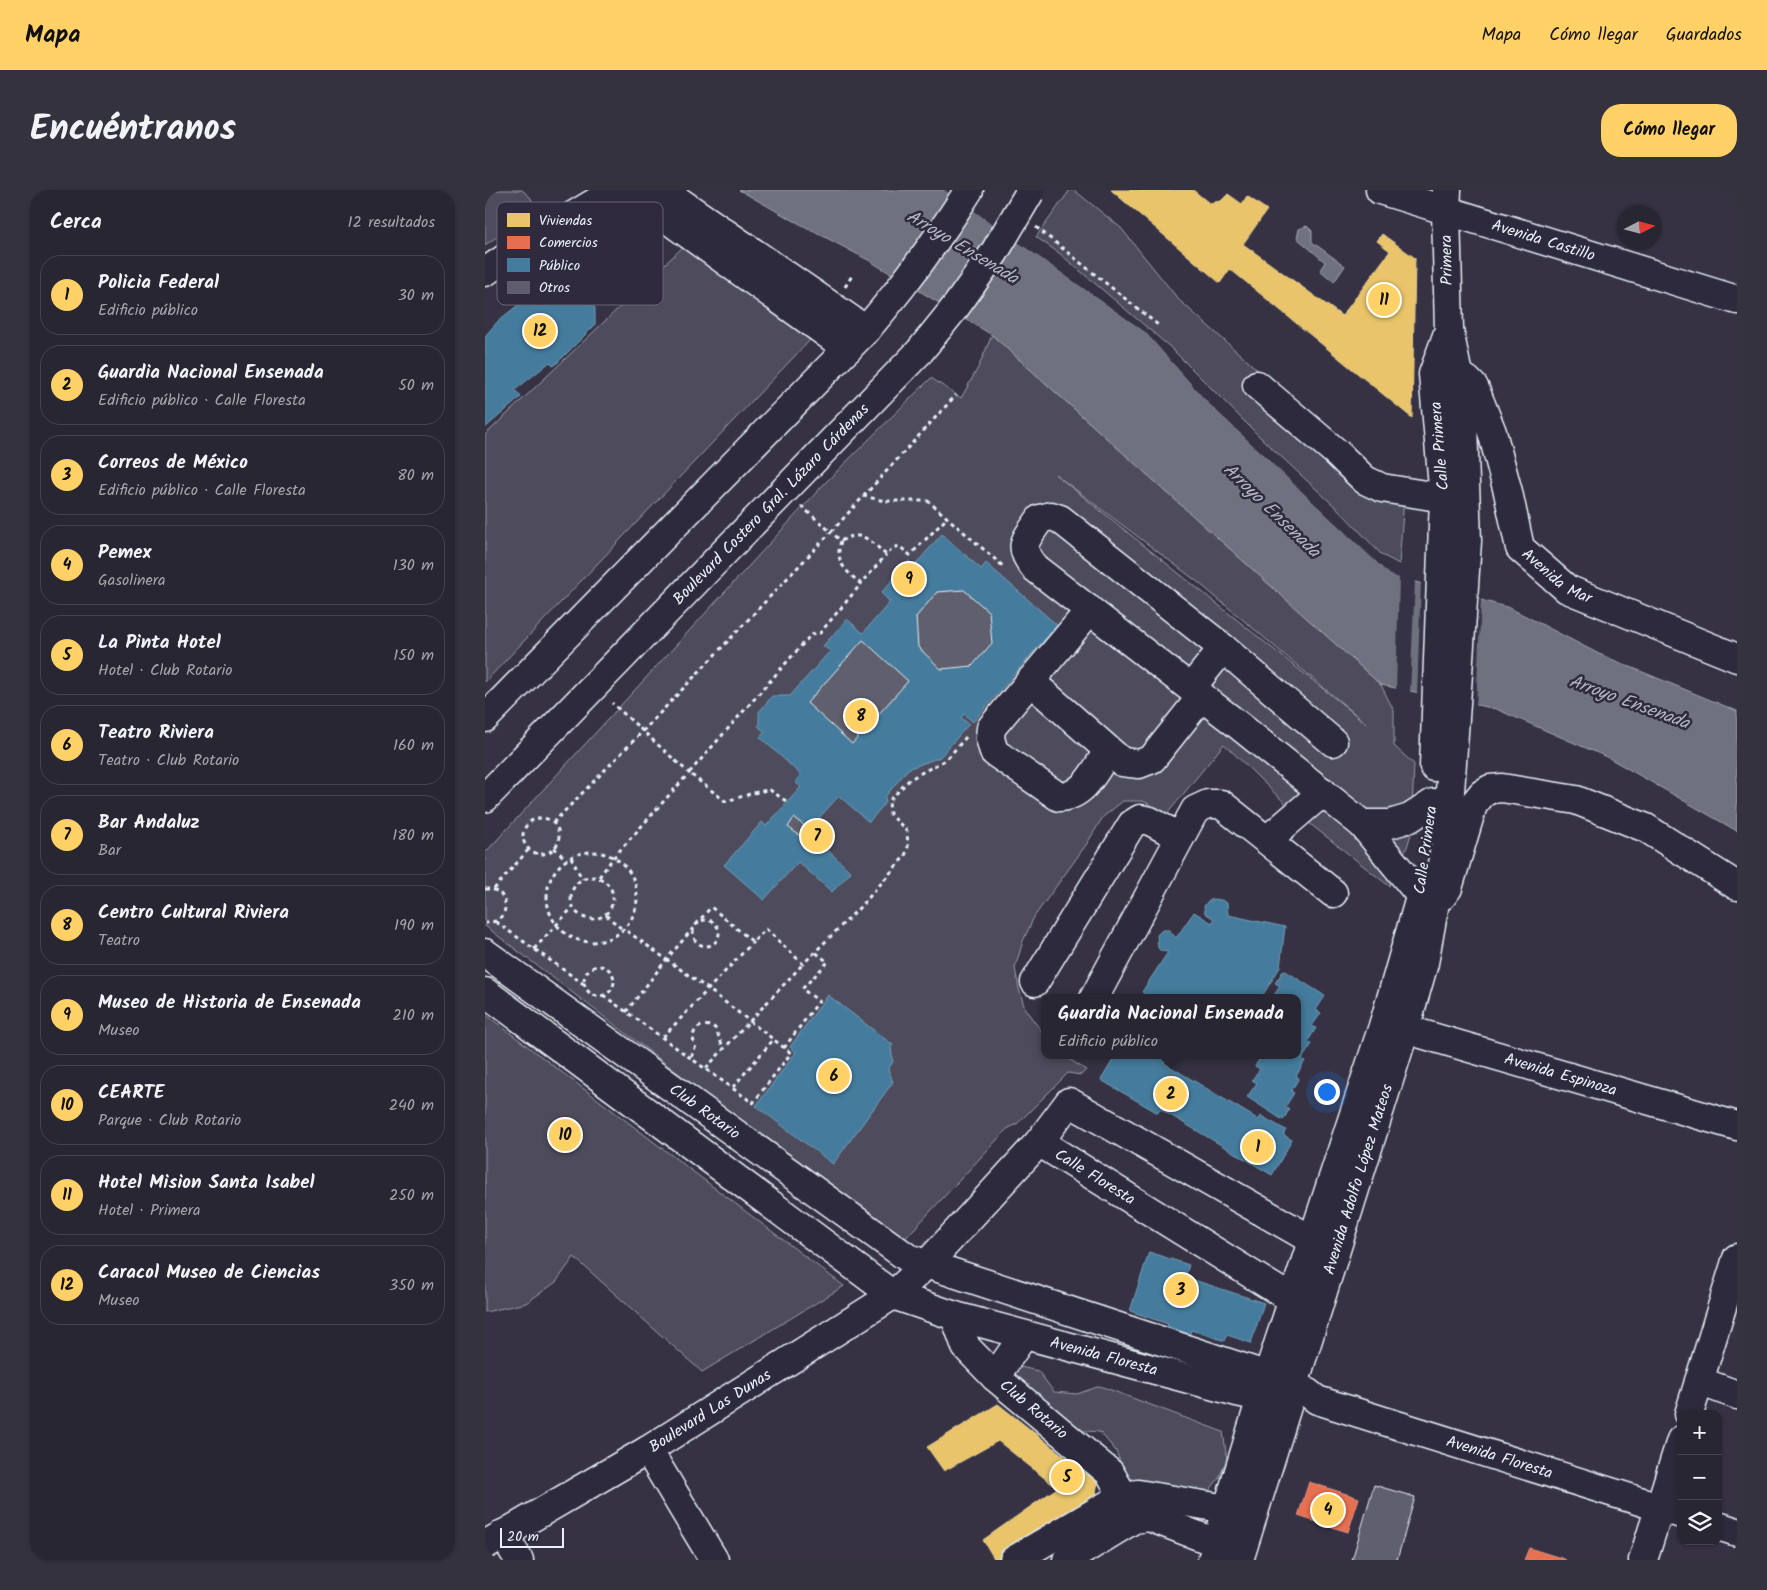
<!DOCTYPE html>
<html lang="es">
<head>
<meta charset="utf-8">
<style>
  :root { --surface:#282633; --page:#34323f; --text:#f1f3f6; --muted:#a5a5ac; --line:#44434e; --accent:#ffd166 }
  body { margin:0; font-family:Kalam,sans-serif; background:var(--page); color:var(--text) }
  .controls { position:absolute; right:15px; bottom:15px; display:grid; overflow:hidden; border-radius:10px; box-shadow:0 1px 4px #0004 }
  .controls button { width:45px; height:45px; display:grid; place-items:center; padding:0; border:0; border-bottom:1px solid var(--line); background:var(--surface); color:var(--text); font:25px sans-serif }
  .compass { position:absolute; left:1132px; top:15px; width:45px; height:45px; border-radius:50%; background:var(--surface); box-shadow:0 1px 4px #0004; rotate:84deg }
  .scale { position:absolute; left:15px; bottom:12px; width:64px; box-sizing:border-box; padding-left:5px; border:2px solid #e8f1f8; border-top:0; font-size:14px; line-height:18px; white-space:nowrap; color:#e8f1f8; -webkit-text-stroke:4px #2f2a3d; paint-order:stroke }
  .you { position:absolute; left:841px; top:901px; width:18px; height:18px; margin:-12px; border:4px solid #fff; border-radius:50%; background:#1a73e8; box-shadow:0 0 0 8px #1a73e833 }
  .badge { display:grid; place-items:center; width:32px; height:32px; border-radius:50%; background:var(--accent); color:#111; font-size:16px; font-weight:700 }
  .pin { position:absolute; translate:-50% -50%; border:2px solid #fff; box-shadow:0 1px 5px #0006 }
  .popup { position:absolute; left:556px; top:804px; width:260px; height:65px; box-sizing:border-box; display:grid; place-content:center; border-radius:10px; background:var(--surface); filter:drop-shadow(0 1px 4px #0005); font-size:16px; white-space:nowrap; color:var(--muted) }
  .popup b { font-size:19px; color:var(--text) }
  .popup::after { content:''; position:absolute; left:50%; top:100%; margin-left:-10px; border:10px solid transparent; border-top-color:var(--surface) }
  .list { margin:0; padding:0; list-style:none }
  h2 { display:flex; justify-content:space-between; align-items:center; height:65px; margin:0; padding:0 20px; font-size:21px }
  h2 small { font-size:16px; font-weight:400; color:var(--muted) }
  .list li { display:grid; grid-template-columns:32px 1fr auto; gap:15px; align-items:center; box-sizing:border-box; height:80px; margin:0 10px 10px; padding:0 10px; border:1px solid var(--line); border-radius:20px }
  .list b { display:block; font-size:19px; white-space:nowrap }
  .list p { margin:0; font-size:16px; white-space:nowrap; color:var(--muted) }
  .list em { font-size:16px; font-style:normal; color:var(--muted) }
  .icon { flex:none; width:28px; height:28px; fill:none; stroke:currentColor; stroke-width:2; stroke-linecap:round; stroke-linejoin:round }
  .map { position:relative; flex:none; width:1252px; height:1370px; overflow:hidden; border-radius:20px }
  header { display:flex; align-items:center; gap:30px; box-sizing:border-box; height:70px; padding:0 25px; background:var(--accent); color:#111 }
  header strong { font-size:24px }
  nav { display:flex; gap:28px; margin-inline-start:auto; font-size:18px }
  .intro { display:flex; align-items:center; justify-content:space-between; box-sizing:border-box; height:120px; padding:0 30px }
  h1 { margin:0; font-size:35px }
  .button { padding:12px 22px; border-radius:20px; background:var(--accent); color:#111; font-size:18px; font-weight:700 }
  main { display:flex; gap:30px; padding:0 30px }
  aside { flex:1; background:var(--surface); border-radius:20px; box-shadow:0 1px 4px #0004 }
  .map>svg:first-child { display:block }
  .green { fill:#4d4b5c; stroke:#9a9eaa; fill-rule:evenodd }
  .water { fill:#70717f; stroke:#a0a4af }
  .pier { fill:#363244 }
  .homes { fill:#e9c46a; stroke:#e9d295 }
  .shops { fill:#e76f51; stroke:#e79683 }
  .public { fill:#457b9d; stroke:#769eb8 }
  .building { fill:#605e6e; stroke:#e8f1f8 }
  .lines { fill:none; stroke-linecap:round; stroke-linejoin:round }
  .minor-casing { stroke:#e8f1f8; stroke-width:31 }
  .major-casing { stroke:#e8f1f8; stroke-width:31 }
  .highway-casing { stroke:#e8f1f8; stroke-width:31 }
  .path { stroke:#e8f1f8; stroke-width:3; stroke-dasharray:4 4; stroke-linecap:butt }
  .minor { stroke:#2f2a3d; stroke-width:28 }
  .major { stroke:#2f2a3d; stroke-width:28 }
  .highway { stroke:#2f2a3d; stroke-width:28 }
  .highway-bridge-casing { stroke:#e8f1f8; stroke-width:31; stroke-linecap:butt }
  .highway-bridge { stroke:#2f2a3d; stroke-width:28 }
  .labels { text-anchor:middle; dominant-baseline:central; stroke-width:5; stroke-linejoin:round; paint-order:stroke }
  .street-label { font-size:16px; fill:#e8f1f8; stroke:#2f2a3d }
  .water-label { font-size:18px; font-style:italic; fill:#b2b7c2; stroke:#2f2a3d }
  .key { fill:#2f2a3d; stroke:#666675; stroke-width:1 }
  .key-label { font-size:14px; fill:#e8f1f8 }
</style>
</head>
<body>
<header>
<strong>Mapa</strong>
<nav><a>Mapa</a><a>Cómo llegar</a><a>Guardados</a></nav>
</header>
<div class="intro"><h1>Encuéntranos</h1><a class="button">Cómo llegar</a></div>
<main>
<aside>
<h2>Cerca<small>12 resultados</small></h2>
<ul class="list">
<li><span class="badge">1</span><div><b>Policia Federal</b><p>Edificio público</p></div><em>30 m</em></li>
<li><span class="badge">2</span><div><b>Guardia Nacional Ensenada</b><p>Edificio público · Calle Floresta</p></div><em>50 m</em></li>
<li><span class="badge">3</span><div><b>Correos de México</b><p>Edificio público · Calle Floresta</p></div><em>80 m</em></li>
<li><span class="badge">4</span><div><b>Pemex</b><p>Gasolinera</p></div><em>130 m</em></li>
<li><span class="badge">5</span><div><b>La Pinta Hotel</b><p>Hotel · Club Rotario</p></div><em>150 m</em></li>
<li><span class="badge">6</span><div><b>Teatro Riviera</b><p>Teatro · Club Rotario</p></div><em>160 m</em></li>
<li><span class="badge">7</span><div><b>Bar Andaluz</b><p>Bar</p></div><em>180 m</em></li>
<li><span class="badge">8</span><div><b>Centro Cultural Riviera</b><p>Teatro</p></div><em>190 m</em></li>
<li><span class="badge">9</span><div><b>Museo de Historia de Ensenada</b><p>Museo</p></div><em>210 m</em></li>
<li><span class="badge">10</span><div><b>CEARTE</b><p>Parque · Club Rotario</p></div><em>240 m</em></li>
<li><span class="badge">11</span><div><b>Hotel Mision Santa Isabel</b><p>Hotel · Primera</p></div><em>250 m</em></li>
<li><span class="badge">12</span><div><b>Caracol Museo de Ciencias</b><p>Museo</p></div><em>350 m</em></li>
</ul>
</aside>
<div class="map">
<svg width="1252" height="1370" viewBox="0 0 1252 1370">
  <rect width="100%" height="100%" fill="#363244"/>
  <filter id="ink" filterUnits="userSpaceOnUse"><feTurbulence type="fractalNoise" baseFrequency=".02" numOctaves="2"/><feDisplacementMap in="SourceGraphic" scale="10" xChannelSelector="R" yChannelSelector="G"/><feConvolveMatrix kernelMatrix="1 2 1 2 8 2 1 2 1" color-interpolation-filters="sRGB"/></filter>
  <g filter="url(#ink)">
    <path class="green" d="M0,0H37L45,7L52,19L0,55Z
      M585,0H589L636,38L694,110L885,280L920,296L914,374L897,365L856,322L777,249L685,157L574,63L551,47Z
      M199,56L325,150L0,492V245Z
      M507,145L896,495L909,521V556L929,574L926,644L922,657L904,696L805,618L739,554L682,624L658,611H638L618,627L601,655L549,727L538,751L530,778L534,799L540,819L560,846V865H578L601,880L596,885L583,883L532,934L522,939L416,1053L0,736V663L341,292L446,188L476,208L493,178ZM570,284L714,393L882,534L571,285Z
      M0,824L359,1096L217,1182L89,1067L71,1092L41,1113L0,1122Z
      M531,1176L553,1181L569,1202L592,1204L615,1196L738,1242L742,1269L734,1288L717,1310L641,1287L631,1261L615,1242L588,1240L523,1189Z"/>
    <path class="water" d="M254,0H459L660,142L722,212L905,385L1025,418L1114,464L1252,521V641L1124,568L1011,519L896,495L507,145L385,71L300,26Z
      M822,36L827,41V52L860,76L849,92L835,80L840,72L812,48L814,39Z"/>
    <path class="pier" d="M459,0H464L662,141L724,210L907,383L930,390L925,504L911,501L914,388L905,385L722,212L660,142Z
      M936,391L996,408L991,518L932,505Z"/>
    <path class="homes" d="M626,0H708L724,13L736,11L743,4L757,14L762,6L782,20L758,54L857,126L905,61L892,51L897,44L930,68L927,228L745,79L735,93Z
      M513,1214L613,1293L611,1301L613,1307L513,1370H510L498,1350L572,1298L513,1251L459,1281L442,1257Z"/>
    <path class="shops" d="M824,1292L874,1308L863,1342L813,1326Z
      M1044,1358L1079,1369L1081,1370H1039Z"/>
    <path class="public" d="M149,47L162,53L169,60L174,70L144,97L137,88L106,113L110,118V135L69,176L65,172L30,200L36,207L0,238V146L14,130L66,89L133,50L137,48Z
      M457,344L496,379L501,373L572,435L488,532L479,524L476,528L484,534L455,567L423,579L400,607L401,612L384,632L354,606L322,641L366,682L347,702L313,672L279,710L239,675L277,632L281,636L316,597L310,592L316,585L275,547L280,542L274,537V522L287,506H305L345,461L338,456L362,429L378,443L405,412L396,403L424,371L429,376Z
      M729,709L736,710L742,713L743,725L800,737L795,777L776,808H666L657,802L683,762L676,761L673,758L672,745L677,740H684L691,748L709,722L727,733L729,729L720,723L719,716L723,711Z
      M799,780L840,806L831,820L836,823L827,836L831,838L823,851L827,854L817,869L820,871L811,886L814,888L806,901L809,903L800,917L804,920L798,930L762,907L772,893L767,890L775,879L770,876L777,865H812V808H787L795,796L790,793Z
      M343,805L408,855L406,857L408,872L403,879L408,892L348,974L271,916L311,862L305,857Z
      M631,865H683L679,873L774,930L776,926L801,940L798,945L807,950L787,985L675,919L673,923L616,890Z
      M664,1062L704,1075L700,1087L779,1113L766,1153L742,1145L740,1151L706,1140L704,1146L681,1139L683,1134L645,1121Z"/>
    <path class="building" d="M479,400L504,422L507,453L487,476L456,479L433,457L431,427L452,402Z
      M378,450L423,491L367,554L322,513Z
      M309,628L321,637L314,645L303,637Z
      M889,1295L930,1307L912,1370H867Z"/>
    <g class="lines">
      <g class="minor-casing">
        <g id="minor">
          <path d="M142,0L363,159"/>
          <path id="s1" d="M895,0L1252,110"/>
          <path d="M154,1L195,12L381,140"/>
          <path d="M0,82L49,49L131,0"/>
          <path id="s2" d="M958,185H973L982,190L989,197L1007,242L1023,302L1035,358L1082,399L1252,468"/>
          <path d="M772,195L852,263L880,290L897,298L959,308"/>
          <path d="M605,420L506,538L505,548L509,562L574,607C599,607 611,579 623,561"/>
          <path d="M545,491L637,572L654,574L667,569L717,506"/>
          <path d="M706,498L738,458"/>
          <path d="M848,552L738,458L575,329L566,326L555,329C541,350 531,356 550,378L752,534L877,634L935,705L951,708L957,706L963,698L988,615L997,604L1005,599L1017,598L1091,610L1161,638L1252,696"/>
          <path d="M877,634H905L925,628L948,613"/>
          <path d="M782,650L838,602"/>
          <path d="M550,792L647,634L655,629L665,631L695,647"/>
          <path d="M609,808L710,620L723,614H736L848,703"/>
          <path id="s3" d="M899,833L1252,936"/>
          <path id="s4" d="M554,952L808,1110"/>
          <path id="s5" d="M470,1126L481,1157L510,1187L625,1283L638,1306"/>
          <path d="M510,1187L539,1145"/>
          <path d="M1214,1191L1252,1205"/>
          <path id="s6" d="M810,1193L832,1210L1196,1324"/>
          <path d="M1204,1224L1252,1068"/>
          <path d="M163,1260L229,1370"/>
          <path d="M1233,1336L1252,1342"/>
          <path d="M18,1344L34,1370"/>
          <path id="s7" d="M0,1355L163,1260L408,1105L442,1074L554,952L584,912L827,1050"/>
          <path d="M529,1370L638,1306L653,1304L742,1319"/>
          <path d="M582,1370L649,1329L664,1327L732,1353"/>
          <path d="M1158,1370L1196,1250"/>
        </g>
      </g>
      <g class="major-casing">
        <g id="major">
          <path d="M949,577L959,308L948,184L964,140"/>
          <path id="s8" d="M0,763L423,1068L771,1182L801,1190"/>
          <path id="s9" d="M0,802L408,1105L470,1126L752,1202L794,1211"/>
          <path d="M727,1370L783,1185L899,833L936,704"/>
          <path id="s10" d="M754,1370L920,839L939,773L962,646L982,351L977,205L964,140L961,20L962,0"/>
        </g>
      </g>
      <g class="highway-casing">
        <g id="highway">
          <path d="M0,528L381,140C419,96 453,49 484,0"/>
          <path id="s11" d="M0,608L435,161"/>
        </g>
      </g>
      <path class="path" d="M551,37L673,135
        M360,97L368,84
        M378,306L400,311H443L520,378
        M316,316L346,342L471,205
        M356,351C349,372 361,381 376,394L401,365
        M301,611L285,600C269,601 256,608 240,611L204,583L324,447L330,443H335L376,394
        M38 646a18 18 0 1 1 36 0a18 18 0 1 1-36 0Z
        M68,633L157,542L346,342L356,351C376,338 387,352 401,365L408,358L414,356L425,365L462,328
        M69,658L82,670
        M62 707a45 45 0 1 1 90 0a45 45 0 1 1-90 0Z
        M86,667L97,689
        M86 708a21 21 0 1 1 42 0a21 21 0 1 1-42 0Z
        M114,687L129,667L204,583L127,513
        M0,699C26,697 28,733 0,733
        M9,699L44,659
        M121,725L138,740
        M208 743a13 13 0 1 1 26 0a13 13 0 1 1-26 0Z
        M11,732L100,795
        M49,759L88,717
        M99 791a15 15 0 1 1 30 0a15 15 0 1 1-30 0Z
        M118,805L268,913L306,863L223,799L139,739
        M141,822L181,770L226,717L268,752L281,739L318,774L378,714L420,666L423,657L422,641L405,624L404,611L425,589L462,569L481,547
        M178,847L268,752
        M299,858L334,811L317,799L343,772L330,762
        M206,867L211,856C202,842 216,830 230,838L239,859
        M221,878L318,774
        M248,897L288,850"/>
      <use href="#minor" class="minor"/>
      <use href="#major" class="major"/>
      <use href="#highway" class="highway"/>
      <g class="highway-bridge-casing">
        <path id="highway-bridge" d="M435,161L472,115L509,63L545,2"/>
      </g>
      <use href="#highway-bridge" class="highway-bridge"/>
    </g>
  </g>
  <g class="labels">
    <g class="street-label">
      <text stroke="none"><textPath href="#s1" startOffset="171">Avenida Castillo</textPath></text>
      <text transform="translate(962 70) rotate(-91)">Primera</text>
      <text transform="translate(955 256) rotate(-95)">Calle Primera</text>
      <text stroke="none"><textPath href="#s11" startOffset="410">Boulevard Costero Gral. Lázaro Cárdenas</textPath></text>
      <text stroke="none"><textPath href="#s2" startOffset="250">Avenida Mar</textPath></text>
      <text transform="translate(941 660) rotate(-82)">Calle Primera</text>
      <text stroke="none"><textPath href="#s3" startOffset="184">Avenida Espinoza</textPath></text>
      <text stroke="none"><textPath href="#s8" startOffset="271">Club Rotario</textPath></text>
      <text stroke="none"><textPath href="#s4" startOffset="66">Calle Floresta</textPath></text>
      <text stroke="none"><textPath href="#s10" startOffset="399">Avenida Adolfo López Mateos</textPath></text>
      <text stroke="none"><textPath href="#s9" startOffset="728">Avenida Floresta</textPath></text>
      <text stroke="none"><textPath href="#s5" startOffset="125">Club Rotario</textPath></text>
      <text stroke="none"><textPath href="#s7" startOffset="262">Boulevard Las Dunas</textPath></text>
      <text stroke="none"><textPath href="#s6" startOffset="219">Avenida Floresta</textPath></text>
    </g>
    <g class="water-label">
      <text transform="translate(477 58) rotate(31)">Arroyo Ensenada</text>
      <text transform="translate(786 321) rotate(44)">Arroyo Ensenada</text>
      <text transform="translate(1144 513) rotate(20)">Arroyo Ensenada</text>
    </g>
  </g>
  <rect x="12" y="12" width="166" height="103" rx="8" class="key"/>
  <rect x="22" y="23" width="23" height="14" fill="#e9c46a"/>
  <rect x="22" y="46" width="23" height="13" fill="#e76f51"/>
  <rect x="22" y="68" width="23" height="14" fill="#457b9d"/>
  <rect x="22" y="91" width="23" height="13" fill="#605e6e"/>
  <g class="key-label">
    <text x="54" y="35">Viviendas</text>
    <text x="54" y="57">Comercios</text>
    <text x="54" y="80">Público</text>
    <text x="54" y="102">Otros</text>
  </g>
</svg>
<div class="controls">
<button>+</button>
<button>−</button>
<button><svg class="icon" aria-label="layers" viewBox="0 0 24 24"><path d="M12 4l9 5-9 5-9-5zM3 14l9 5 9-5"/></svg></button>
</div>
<svg class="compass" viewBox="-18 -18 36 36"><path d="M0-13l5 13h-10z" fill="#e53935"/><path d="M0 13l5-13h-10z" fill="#a5a5ac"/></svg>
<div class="scale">20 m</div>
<div class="you"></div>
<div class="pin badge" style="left:773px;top:957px">1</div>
<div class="pin badge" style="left:686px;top:904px">2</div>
<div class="popup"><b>Guardia Nacional Ensenada</b>Edificio público</div>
<div class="pin badge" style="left:696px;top:1100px">3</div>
<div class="pin badge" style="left:843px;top:1320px">4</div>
<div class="pin badge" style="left:582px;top:1287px">5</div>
<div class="pin badge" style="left:349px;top:886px">6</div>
<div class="pin badge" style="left:332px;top:646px">7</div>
<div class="pin badge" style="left:376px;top:526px">8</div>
<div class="pin badge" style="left:424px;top:389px">9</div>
<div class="pin badge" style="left:80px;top:945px">10</div>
<div class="pin badge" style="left:899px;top:110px">11</div>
<div class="pin badge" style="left:55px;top:141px">12</div>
</div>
</main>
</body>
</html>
